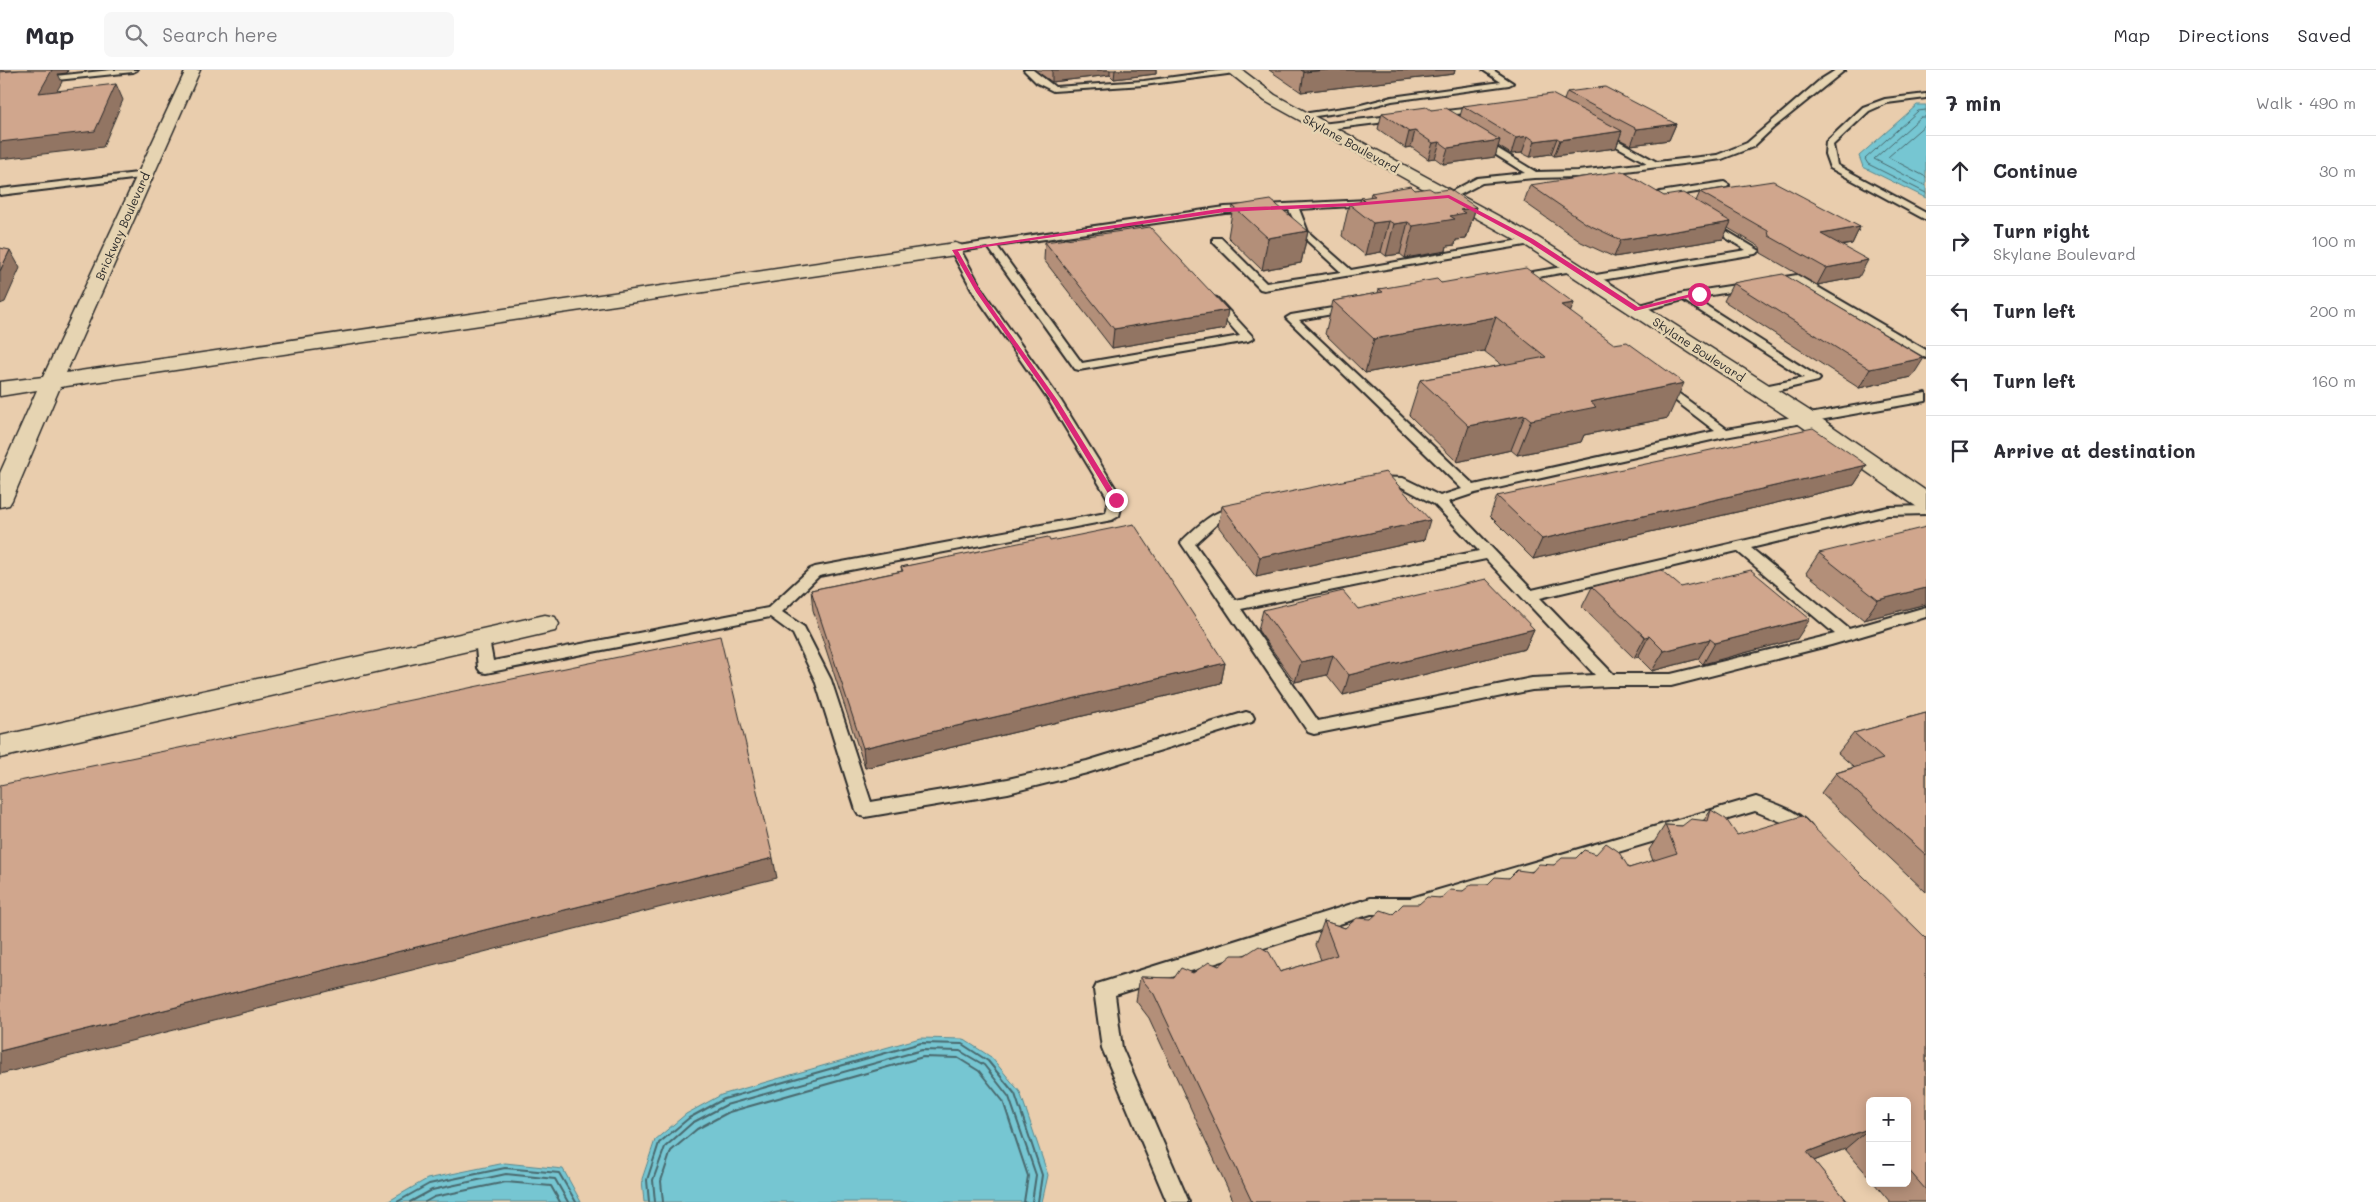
<!DOCTYPE html>
<html lang="en">
<head>
<meta charset="utf-8">
<style>
  :root { --surface:#fff; --page:#f7f7f7; --text:#2b2b33; --muted:#7c7c81; --line:#e1e1e2 }
  body { margin:0; font-family:Mali,sans-serif; background:var(--page); color:var(--text) }
  .controls { position:absolute; right:15px; bottom:15px; display:grid; overflow:hidden; border-radius:8px; box-shadow:0 2px 12px #0003 }
  .controls button { width:45px; height:45px; display:grid; place-items:center; padding:0; border:0; border-bottom:1px solid var(--line); background:var(--surface); color:var(--text); font:25px sans-serif }
  .stop { position:absolute; width:15px; height:15px; margin:-11px; border:4px solid #db2777; border-radius:50%; background:#fff }
  .stop.end { background:#db2777; border-color:#fff; box-shadow:0 1px 5px #0008 }
  .list { margin:0; padding:0; list-style:none }
  h2 { display:flex; justify-content:space-between; align-items:center; height:65px; margin:0; padding:0 20px; font-size:21px }
  h2 small { font-size:16px; font-weight:400; color:var(--muted) }
  .list li { display:grid; grid-template-columns:32px 1fr auto; gap:15px; align-items:center; box-sizing:border-box; height:70px; padding:0 20px; border-top:1px solid var(--line) }
  .list b { display:block; font-size:19px; white-space:nowrap }
  .list p { margin:0; font-size:16px; white-space:nowrap; color:var(--muted) }
  .list em { font-size:16px; font-style:normal; color:var(--muted) }
  .icon { flex:none; width:28px; height:28px; fill:none; stroke:currentColor; stroke-width:2; stroke-linecap:round; stroke-linejoin:round }
  .map { position:relative; flex:none; width:1926px; height:1132px; overflow:hidden }
  header { display:flex; align-items:center; gap:30px; box-sizing:border-box; height:70px; padding:0 25px; background:var(--surface); border-bottom:1px solid var(--line) }
  header strong { font-size:24px }
  nav { display:flex; gap:28px; margin-inline-start:auto; font-size:18px }
  .search { width:350px; height:45px; background:var(--page); display:flex; align-items:center; gap:12px; box-sizing:border-box; padding:0 18px; border-radius:8px; color:var(--muted); font-size:19px }
  main { display:flex }
  aside { flex:1; background:var(--surface) }
  .map>svg:first-child { display:block }
  .water { fill:#76c6d2; stroke:#58888f }
  .lines { fill:none; stroke-linecap:round; stroke-linejoin:round }
  .shore-far1 { stroke:#49696e; stroke-width:1 }
  .shore { stroke:#49696e; stroke-width:2 }
  .lane-casing { stroke:#2b2b2b; stroke-width:4 }
  .street-casing { stroke:#2b2b2b; stroke-width:3 }
  .lane { fill:#e6d4b2; fill-rule:evenodd }
  .street { fill:#e6d4b2; fill-rule:evenodd }
  .wall { fill:#b38f79; stroke:#2b2b2b }
  .shaded-wall { fill:#927463; stroke:#2b2b2b }
  .building { fill:#d0a68d; stroke:#2b2b2b }
  .route { fill:#db2777 }
  .labels { text-anchor:middle; dominant-baseline:central; stroke-width:5; stroke-linejoin:round; paint-order:stroke }
  .far-street-label { font-size:12px; fill:#2b2b2b; stroke:#e6d4b2 }
</style>
</head>
<body>
<header>
<strong>Map</strong>
<div class="search"><svg class="icon" aria-label="search" viewBox="0 0 24 24"><circle cx="10" cy="10" r="6"/><path d="M15 15l6 6"/></svg>Search here</div>
<nav><a>Map</a><a>Directions</a><a>Saved</a></nav>
</header>
<main>
<div class="map">
<svg width="1926" height="1132" viewBox="0 0 1926 1132">
  <rect width="100%" height="100%" fill="#e9cdad"/>
  <filter id="ink" filterUnits="userSpaceOnUse"><feTurbulence type="fractalNoise" baseFrequency=".02" numOctaves="2"/><feDisplacementMap in="SourceGraphic" scale="10" xChannelSelector="R" yChannelSelector="G"/><feConvolveMatrix kernelMatrix="1 2 1 2 8 2 1 2 1" color-interpolation-filters="sRGB"/></filter>
  <g filter="url(#ink)">
    <path class="water" d="M1917,35H1926V128L1863,97L1859,86Z
      M920,968L963,969L991,987L1020,1022L1048,1105L1042,1132H644L642,1109L655,1070L686,1044L721,1025Z
      M505,1093L563,1099L581,1132H387L427,1109Z"/>
    <g class="lines">
      <path class="shore-far1" d="M1926,40L1918,41L1865,89L1868,94L1926,123
        M1926,47H1921L1874,89L1926,116
        M1926,54L1888,87L1926,107"/>
      <path class="shore" d="M397,1132L429,1114L505,1098L559,1103L576,1132
        M410,1132L432,1120L506,1104L555,1109L568,1132
        M425,1132L434,1127L506,1112L551,1116L560,1132
        M649,1132L647,1110L659,1073L689,1048L724,1029L921,973L962,974L988,991L1015,1024L1042,1105L1038,1132
        M655,1132L653,1110L665,1077L692,1053L726,1035L922,980L960,981L984,995L1009,1027L1036,1105L1032,1132
        M663,1132L661,1111L671,1081L697,1059L729,1042L923,987L958,988L979,1001L1003,1031L1028,1106L1024,1132"/>
      <g class="lane-casing">
        <path id="lane" d="M111,0H137L133,2L0,16V12Z
          M1024,0H1033L1055,17L1144,11L1225,0L1239,1L1235,3L1144,15L1053,21L1037,13Z
          M1483,0H1493L1513,13L1509,15L1392,31L1357,40L1302,48L1298,46L1302,44L1357,36L1392,27L1501,12Z
          M1836,0H1845L1773,58L1753,77L1722,89L1578,107L1534,108L1482,113L1452,129L1436,130L1431,127L1436,124H1447L1477,108L1525,103L1477,73L1476,71L1480,68L1536,102L1578,101L1647,93L1598,66V62L1601,61L1657,92L1717,85L1747,73L1820,10Z
          M1926,24V28L1887,33L1869,41L1833,75L1837,95L1926,143V150L1830,98L1825,84L1826,72L1863,37L1885,29Z
          M1482,37H1485V41L1437,46L1433,44L1437,42Z
          M1399,45L1402,46V50L1321,60L1317,57L1321,54Z
          M146,102L151,105L149,107L0,125V119Z
          M1724,112L1729,115L1727,117L1660,128L1655,125L1660,122Z
          M1368,130L1371,131V135L1299,139L1308,162L1351,200L1531,168L1536,171L1531,174L1264,220L1260,219L1213,172V168H1221L1266,213L1341,202L1301,165L1289,140L1225,143L997,176L1082,293L1240,266L1208,230L1213,227L1217,228L1254,268L1248,271L1079,300L1075,299L988,177L961,181L984,223L1061,331L1123,430L1119,446L1112,450L819,506L782,542L804,557L831,610L871,732L1008,709L1087,691L1246,642L1252,644L1254,648L1252,652L1087,703L1008,723L865,747L859,745L856,740L815,610L793,564L770,547L486,603L481,602L478,598L475,568L478,564H488L493,591L768,538L810,499L815,497L1106,443L1109,430L1049,331L974,223L950,179L951,177L1225,137Z
          M1708,150L1760,181L1755,184L1590,212L1585,209L1590,206L1746,180L1705,155L1703,153Z
          M1574,195L1578,196V200L1515,211L1510,208L1515,205Z
          M1797,205L1926,280V288L1795,211L1772,215L1767,212L1772,209Z
          M1749,213L1754,216L1753,218L1694,228L1818,307L1820,309L1818,311L1763,324L1759,323L1757,320L1759,317L1804,308L1683,230L1637,242L1632,239L1633,237L1684,223Z
          M1350,235L1354,236V240L1299,250L1474,415L1715,361L1659,318L1657,316L1659,314L1663,312L1727,359L1926,323V331L1725,367L1475,423L1448,432L1532,520L1888,437L1926,436V444L1888,445L1751,478L1849,559L1926,537V547L1831,575L1671,616H1609L1532,620L1314,664L1308,662L1183,476L1181,473L1183,470C1198,456 1220,433 1243,439L1245,442L1243,445L1220,451L1195,474L1235,530L1479,481L1434,434L1400,416L1370,414L1368,411L1375,407L1403,408L1440,426L1462,419L1286,248L1291,245ZM1737,481L1835,564L1671,604H1613L1540,528ZM1486,489L1595,605L1532,608L1318,651L1241,539Z
          M1756,727C1777,734 1804,742 1815,763L1812,768L1806,770L1800,768L1784,753L1755,741L1411,844H1371L1115,925L1122,978L1189,1132H1167L1102,978L1094,920L1097,914L1371,828H1411Z"/>
      </g>
      <g class="street-casing">
        <path id="street" d="M186,0H200L66,303L955,173L961,175L964,179L961,183L955,185L60,317L12,430L9,435L0,437V403L37,320L0,326V312L43,307Z
          M1226,0H1242L1275,25L1537,167L1813,343L1926,421V439L1917,437L1797,353L1525,175L1265,31Z
          M545,545L555,547L559,554L555,561L0,688V666Z"/>
      </g>
      <use href="#lane" class="lane"/>
      <use href="#street" class="street"/>
    </g>
    <path class="wall" d="M1035,0H1156V4L1114,9L1110,5L1052,12Z
      M1269,0H1455L1454,4L1301,22Z
      M1567,22L1676,54L1669,70L1631,75L1619,69L1616,78L1554,86L1551,84L1530,87L1522,83L1511,84L1498,76L1495,87L1443,94L1435,88L1428,89L1411,77L1405,78L1378,59L1382,43L1431,40L1460,46L1463,36L1564,30Z
      M1530,115L1664,126L1696,131L1700,122L1860,157L1852,174L1841,176L1859,207L1817,215L1761,183L1760,177L1728,158L1723,169L1614,187L1581,172L1524,132Z
      M1415,120L1434,121L1476,137L1466,169L1456,170L1455,175L1447,176L1446,181L1405,188L1400,184L1386,186L1381,182L1365,185L1342,166L1349,134L1360,132L1361,128L1370,127L1371,123Z
      M1233,136L1308,161L1301,193L1262,200L1228,167Z
      M1045,172L1225,259L1112,278L1044,190Z
      M1441,213L1574,233L1570,242L1668,348L1584,365L1581,372L1517,385L1511,380L1457,392L1409,345L1420,310L1502,295L1484,281L1365,303L1325,264L1333,231L1378,223L1379,219Z
      M1733,213L1912,307L1859,318L1724,231Z
      M1867,395L1854,415L1533,489L1490,446L1497,426Z
      M1222,436L1424,470L1256,507L1218,456Z
      M1050,471L1225,593L1221,613L865,698L813,540L811,520L902,501L901,497Z
      M1819,483L1926,534L1864,550L1806,503Z
      M1592,517H1681L1797,569L1703,594L1698,589L1652,601L1638,587L1634,588L1582,537Z
      M1358,539L1534,559L1525,579L1343,625L1327,605L1295,612L1258,560L1263,540Z
      M1926,643V822L1821,723L1836,703L1854,697L1838,683L1854,663Z
      M1711,740L1737,765L1926,868V1132H1890L1874,1113H1907V1031H1870V1108L1845,1079L1814,1091L1848,1132H1234L1149,948L1136,931L1140,907L1174,908L1219,896L1280,902L1321,890L1315,875L1324,851L1345,858L1371,849L1393,844L1419,834L1463,821L1554,795L1629,798L1653,791L1649,780L1665,755L1682,756L1704,750Z"/>
    <path class="shaded-wall" d="M0,0H68L67,3L58,4L62,12L47,38L0,10Z
      M1052,0H1110V5L1052,12Z
      M1115,0H1156V4L1114,9Z
      M1325,0H1455L1454,4L1301,22L1304,2Z
      M116,14L123,30L103,77L0,89V72Z
      M1676,54L1669,70L1631,75L1637,59Z
      M1415,61L1411,77L1405,78L1409,62Z
      M1622,61L1616,78L1554,86L1560,70Z
      M1528,66L1522,83L1511,84L1516,68Z
      M1557,68L1551,84L1530,87L1535,71Z
      M1500,70L1495,87L1443,94L1448,78Z
      M1440,72L1435,88L1428,89L1433,73Z
      M1476,137L1466,169L1456,170L1455,175L1447,176L1446,181L1405,188L1413,156L1450,146L1460,140Z
      M1389,151L1381,182L1365,185L1373,153Z
      M1408,152L1400,184L1386,186L1394,154Z
      M1731,152L1723,169L1614,187L1621,170Z
      M1860,157L1852,174L1812,180L1821,164Z
      M1308,161L1301,193L1262,200L1268,168Z
      M10,180L20,198L5,232L0,234V201Z
      M1868,190L1859,207L1817,215L1826,198Z
      M1574,233L1561,266V235Z
      M1228,240L1225,259L1112,278L1114,259Z
      M1496,247L1484,281L1365,303L1374,269Z
      M1924,288L1912,307L1859,318L1870,299Z
      M1684,313L1668,348L1584,365L1581,372L1517,385L1531,350L1590,332Z
      M1525,345L1511,380L1457,392L1469,356Z
      M1867,395L1854,415L1533,489L1542,469Z
      M1430,450L1424,470L1256,507L1260,487Z
      M1926,518V534L1864,550L1878,530Z
      M1810,549L1797,569L1703,594L1715,573Z
      M1534,559L1525,579L1343,625L1349,605Z
      M1649,566L1638,587L1634,588L1645,567Z
      M1710,569L1698,589L1652,601L1664,581Z
      M1333,585L1327,605L1295,612L1301,592Z
      M1225,593L1221,613L865,698L863,678Z
      M773,788L777,808L0,1004V981Z
      M1870,1058L1845,1079L1782,1103L1807,1082Z"/>
    <path class="building" d="M20,0H52L39,23L116,14L95,61L0,72V2Z
      M1301,0H1325L1304,2Z
      M1605,17L1676,54L1637,59L1567,22Z
      M1552,24L1622,61L1560,70L1557,68L1535,71L1528,66L1516,68L1463,36Z
      M1427,37L1431,40L1446,38L1500,70L1448,78L1440,72L1433,73L1415,61L1409,62L1382,43Z
      M1622,101L1664,126L1683,123L1731,152L1621,170L1587,154L1530,115Z
      M1773,111L1860,157L1821,164L1868,190L1826,198L1769,166L1768,161L1700,122Z
      M1411,116L1415,120L1429,118L1434,121L1449,119L1476,137L1460,140L1465,143L1450,146L1455,149L1413,156L1408,152L1394,154L1389,151L1373,153L1349,134L1365,132L1361,128L1375,126L1371,123Z
      M1271,130L1308,161L1268,168L1233,136Z
      M1150,157L1228,240L1114,259L1045,172Z
      M0,178L10,180L0,201Z
      M1526,198L1574,233L1561,235L1614,274L1627,272L1684,313L1590,332L1596,337L1531,350L1525,345L1469,356L1420,310L1546,287L1496,247L1374,269L1333,231L1383,222L1379,219L1437,209L1441,213Z
      M1783,204L1924,288L1870,299L1733,213Z
      M1813,358L1867,395L1542,469L1497,426Z
      M1386,402L1430,450L1260,487L1222,436Z
      M1134,454L1225,593L863,678L811,520L903,501L901,497L1048,467L1050,471Z
      M1926,457V518L1878,530L1819,483Z
      M1661,500L1681,517L1751,500L1810,549L1715,573L1710,569L1664,581L1649,566L1645,567L1592,517Z
      M1486,509L1534,559L1349,605L1333,585L1301,592L1263,540L1343,521L1358,539Z
      M720,566L773,788L0,981V715Z
      M1926,643V785L1836,703L1883,689L1854,663Z
      M1711,740L1726,749L1737,765L1802,746L1926,868V1120L1907,1098V1031H1870V1058L1807,1082L1848,1132H1252L1154,924L1140,907L1174,908L1181,898L1193,903L1209,892L1219,896L1232,885H1245L1259,876L1269,882L1280,902L1337,885L1324,851L1345,858L1357,848L1371,849L1381,840L1393,844L1403,834H1419L1427,827L1441,828L1450,820L1463,821L1472,814H1488L1495,807L1509,808L1517,800L1532,802L1539,794L1554,795L1562,788H1576L1584,780L1596,784L1606,773L1618,781L1629,798L1677,783L1665,755L1682,756L1691,749L1708,751Z"/>
  </g>
  <path class="route" d="M1449,125L1533,169L1638,237L1699,222L1702,224L1635,241L1529,172L1448,128L1353,136L1225,142L958,181L981,222L1058,331L1119,430L1116,432L1112,430L1052,331L976,222L952,180L1225,138L1353,133Z"/>
  <g class="labels">
    <g class="far-street-label">
      <text transform="translate(1351 73) rotate(29)">Skylane Boulevard</text>
      <text transform="translate(122 156) rotate(-66)">Brickway Boulevard</text>
      <text transform="translate(1699 279) rotate(33)">Skylane Boulevard</text>
    </g>
  </g>
</svg>
<div class="controls">
<button>+</button>
<button>−</button>
</div>
<div class="stop" style="left:1699px;top:224px"></div>
<div class="stop end" style="left:1116px;top:430px"></div>
</div>
<aside>
<h2>7 min<small>Walk · 490 m</small></h2>
<ul class="list">
<li><svg class="icon" aria-label="ahead" viewBox="0 0 24 24"><path d="M12 20V5M6 11l6-6 6 6"/></svg><div><b>Continue</b></div><em>30 m</em></li>
<li><svg class="icon" aria-label="right" viewBox="0 0 24 24"><path d="M7 20v-9h11M14 6l5 5-5 5"/></svg><div><b>Turn right</b><p>Skylane Boulevard</p></div><em>100 m</em></li>
<li><svg class="icon" aria-label="left" viewBox="0 0 24 24"><path d="M17 20v-9H6M10 6l-5 5 5 5"/></svg><div><b>Turn left</b></div><em>200 m</em></li>
<li><svg class="icon" aria-label="left" viewBox="0 0 24 24"><path d="M17 20v-9H6M10 6l-5 5 5 5"/></svg><div><b>Turn left</b></div><em>160 m</em></li>
<li><svg class="icon" aria-label="arrive" viewBox="0 0 24 24"><path d="M6 21V4h12l-3 4 3 4H6"/></svg><div><b>Arrive at destination</b></div></li>
</ul>
</aside>
</main>
</body>
</html>
